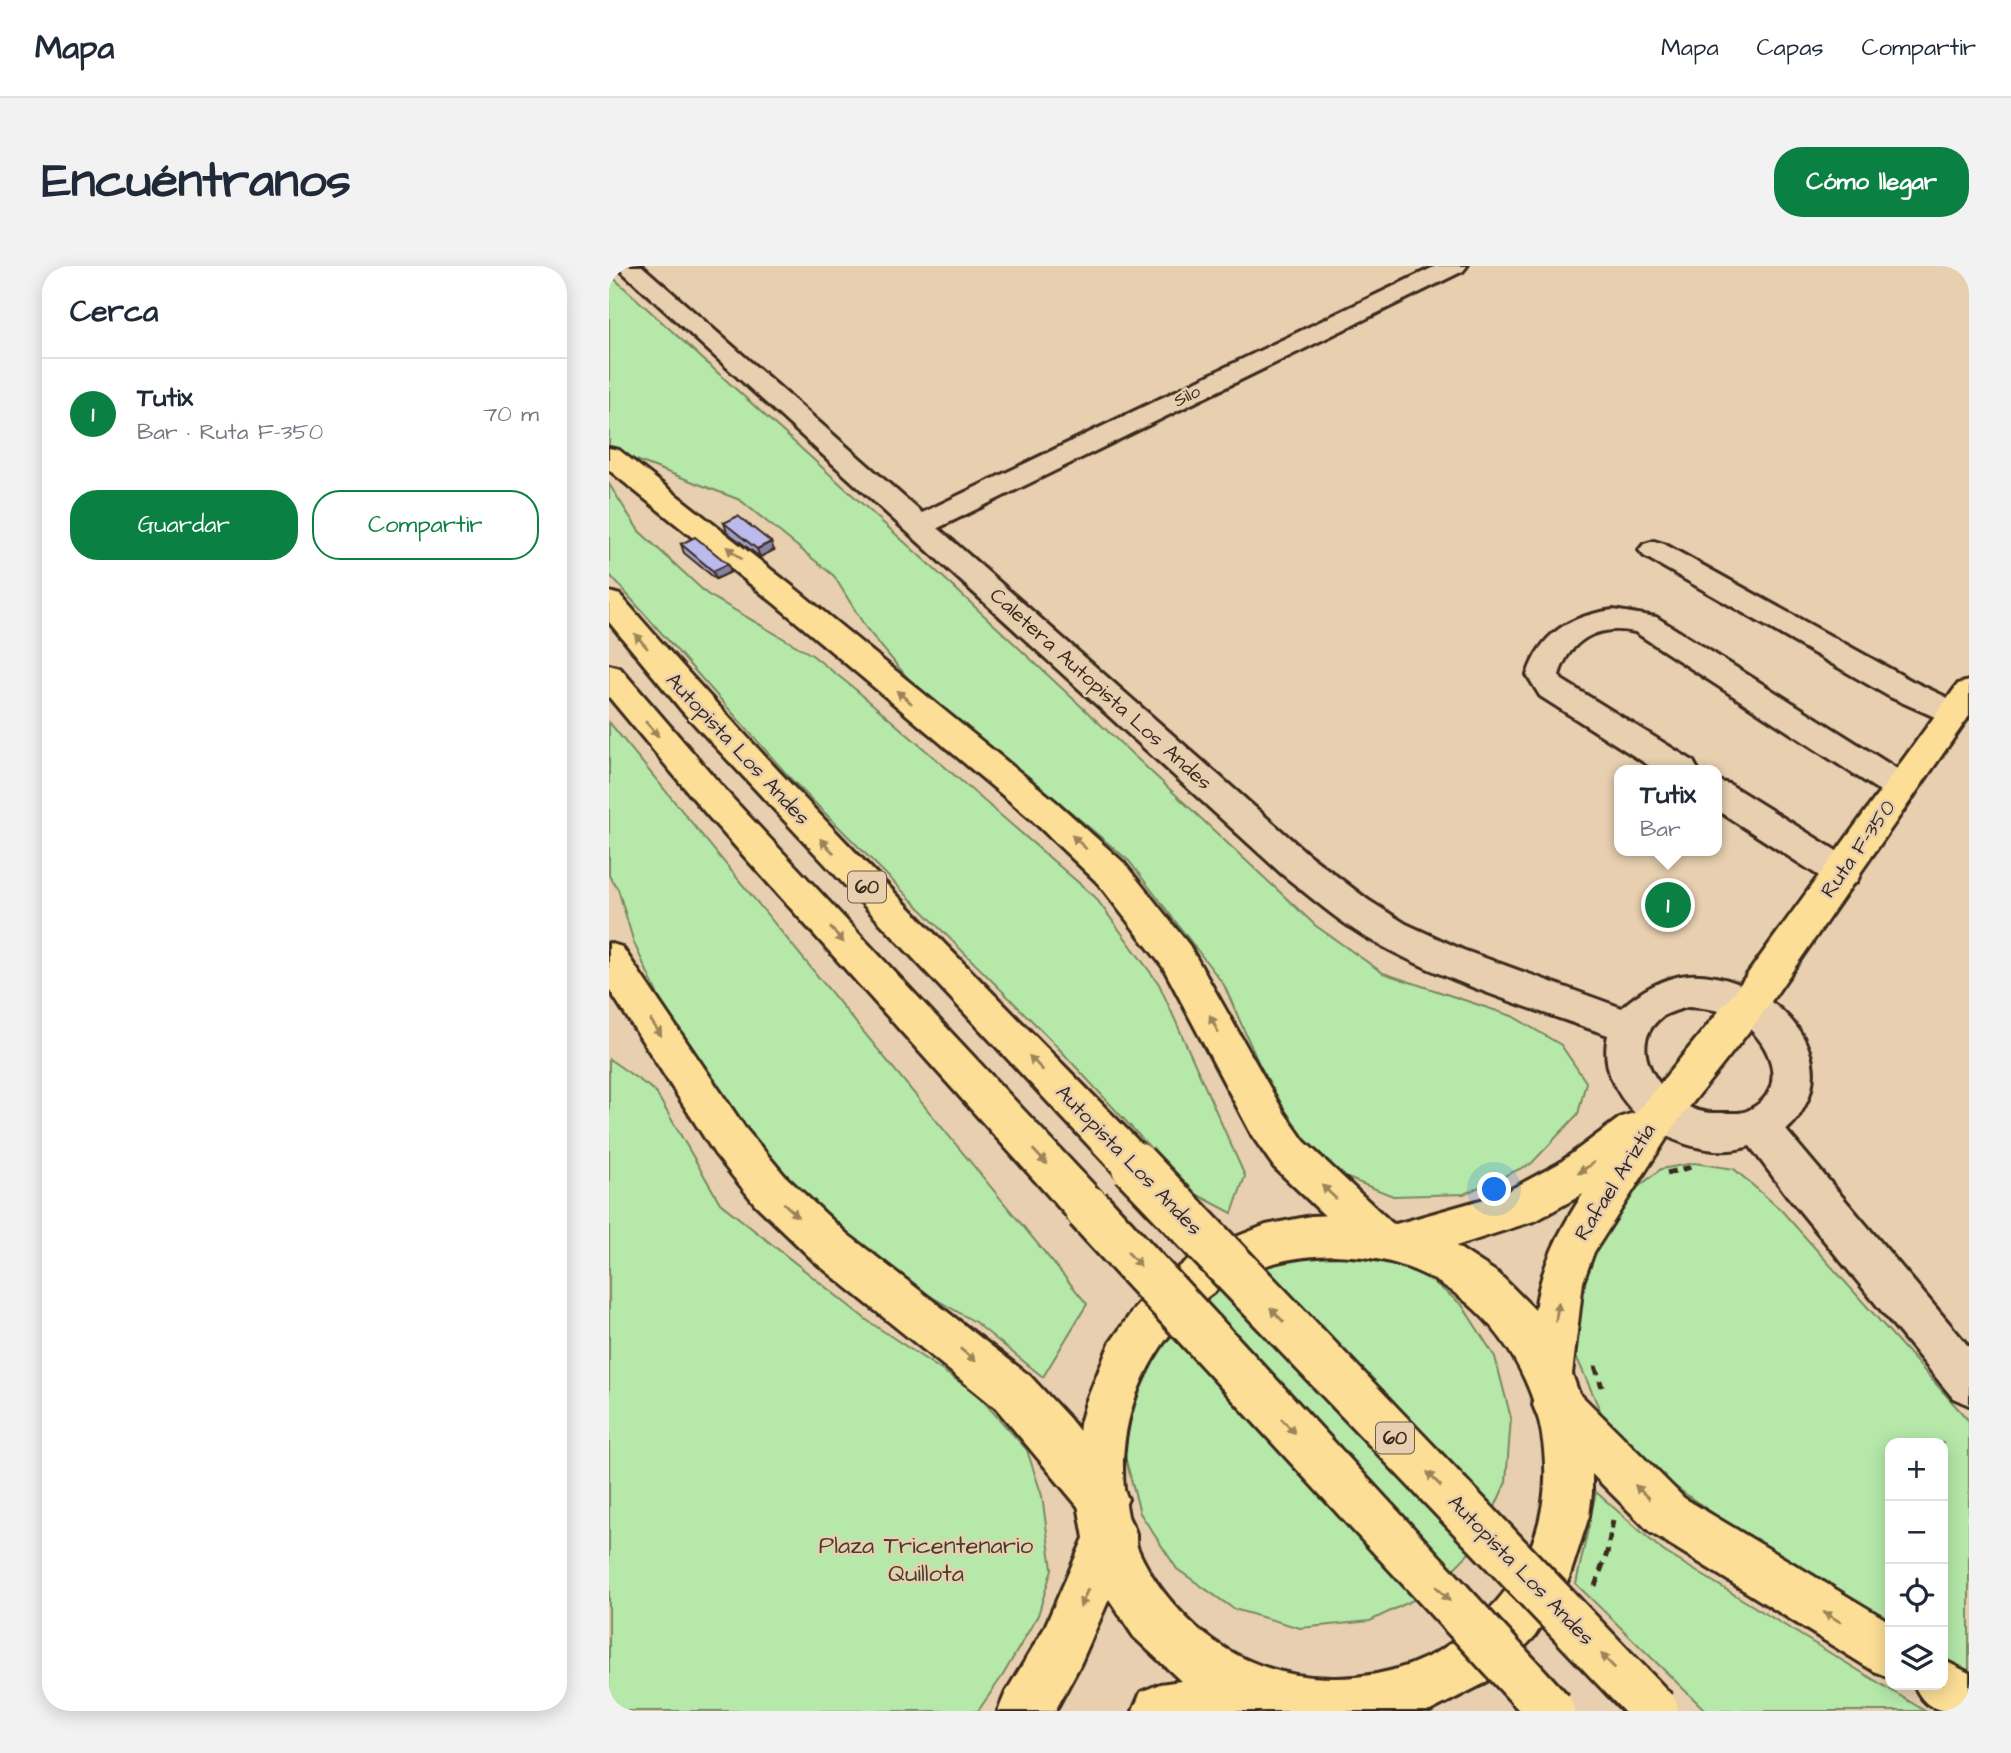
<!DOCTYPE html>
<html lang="es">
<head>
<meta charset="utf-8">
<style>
  :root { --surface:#fff; --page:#f2f2f3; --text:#1f2937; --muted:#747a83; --line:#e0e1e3; --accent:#0b8043 }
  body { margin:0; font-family:"Architects Daughter",sans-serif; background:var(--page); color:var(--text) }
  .controls { position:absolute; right:21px; bottom:21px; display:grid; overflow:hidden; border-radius:14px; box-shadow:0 4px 18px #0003 }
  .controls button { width:63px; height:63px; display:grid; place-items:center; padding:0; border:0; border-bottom:2px solid var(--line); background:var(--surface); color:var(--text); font:35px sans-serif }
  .you { position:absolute; left:886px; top:924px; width:24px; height:24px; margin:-18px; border:5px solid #fff; border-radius:50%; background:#1a73e8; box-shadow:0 0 0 10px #1a73e833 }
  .badge { display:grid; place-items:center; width:46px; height:46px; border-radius:50%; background:var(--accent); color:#fff; font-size:23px; font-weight:700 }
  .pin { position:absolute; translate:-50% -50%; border:4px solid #fff; box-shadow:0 2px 7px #0006 }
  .popup { position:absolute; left:1005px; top:499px; width:108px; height:91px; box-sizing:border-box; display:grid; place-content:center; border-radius:14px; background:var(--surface); filter:drop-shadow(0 2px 5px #0005); font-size:23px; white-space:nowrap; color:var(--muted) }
  .popup b { font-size:26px; color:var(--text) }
  .popup::after { content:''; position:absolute; left:50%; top:100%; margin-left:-14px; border:14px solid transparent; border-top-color:var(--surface) }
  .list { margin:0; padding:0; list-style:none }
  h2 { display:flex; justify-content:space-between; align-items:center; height:91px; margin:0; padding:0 28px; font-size:30px }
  h2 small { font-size:23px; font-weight:400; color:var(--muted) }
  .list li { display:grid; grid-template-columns:46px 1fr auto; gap:21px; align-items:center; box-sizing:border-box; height:112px; padding:0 28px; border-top:2px solid var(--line) }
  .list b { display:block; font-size:26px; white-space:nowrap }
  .list p { margin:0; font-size:23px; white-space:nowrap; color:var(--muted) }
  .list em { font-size:23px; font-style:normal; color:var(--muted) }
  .actions { display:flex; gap:14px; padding:21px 28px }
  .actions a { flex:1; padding:16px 0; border:2px solid var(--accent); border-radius:28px; text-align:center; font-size:24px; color:var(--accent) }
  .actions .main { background:var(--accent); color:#fff }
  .icon { flex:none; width:38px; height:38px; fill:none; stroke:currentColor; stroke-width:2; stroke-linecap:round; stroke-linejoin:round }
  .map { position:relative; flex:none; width:1360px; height:1445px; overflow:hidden; border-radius:28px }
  header { display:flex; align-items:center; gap:42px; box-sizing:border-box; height:98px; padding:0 35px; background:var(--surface); border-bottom:2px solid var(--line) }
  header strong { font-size:33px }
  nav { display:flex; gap:38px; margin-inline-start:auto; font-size:24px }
  .intro { display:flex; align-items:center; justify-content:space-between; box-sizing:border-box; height:168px; padding:0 42px }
  h1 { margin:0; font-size:49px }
  .button { padding:18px 32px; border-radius:28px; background:var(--accent); color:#fff; font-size:24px; font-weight:700 }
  main { display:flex; gap:42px; padding:0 42px }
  aside { flex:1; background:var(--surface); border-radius:28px; box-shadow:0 4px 18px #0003 }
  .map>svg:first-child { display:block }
  .green { fill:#b5e8a9; stroke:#788964; stroke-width:2 }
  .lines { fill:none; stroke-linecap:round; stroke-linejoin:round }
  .minor-casing { stroke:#3b2a1e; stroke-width:6 }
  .major-casing { stroke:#3b2a1e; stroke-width:6 }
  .highway-casing { stroke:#3b2a1e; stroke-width:6 }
  .path { stroke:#3b2a1e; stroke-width:5; stroke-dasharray:9 6; stroke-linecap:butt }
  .minor { fill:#e7cfaf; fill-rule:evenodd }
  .major { fill:#fcde96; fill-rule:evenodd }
  .highway { fill:#fcde96; fill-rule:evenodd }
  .highway-bridge-casing { stroke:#3b2a1e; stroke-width:52; stroke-linecap:butt }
  .highway-bridge { stroke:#fcde96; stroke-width:46 }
  .wall { fill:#a1a0cb; stroke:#3b2a1e; stroke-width:2 }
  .shaded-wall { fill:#8382a5; stroke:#3b2a1e; stroke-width:2 }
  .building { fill:#bbbaec; stroke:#3b2a1e; stroke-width:2 }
  .oneway { fill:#9c845a }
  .labels { text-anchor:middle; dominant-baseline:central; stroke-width:5; stroke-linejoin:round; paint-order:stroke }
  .far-street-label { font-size:18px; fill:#3b2a1e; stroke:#e7cfaf }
  .shield { fill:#e7cfaf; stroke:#6f5c4a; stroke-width:2 }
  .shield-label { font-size:19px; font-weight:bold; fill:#3b2a1e }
  .street-label { font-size:21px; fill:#3b2a1e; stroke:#e7cfaf }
  .near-park-label { font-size:24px; fill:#473d2c; stroke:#e7cfaf }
</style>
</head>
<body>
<header>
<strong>Mapa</strong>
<nav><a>Mapa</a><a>Capas</a><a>Compartir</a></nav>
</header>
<div class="intro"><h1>Encuéntranos</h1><a class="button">Cómo llegar</a></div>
<main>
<aside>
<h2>Cerca<small></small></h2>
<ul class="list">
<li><span class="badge">1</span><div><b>Tutix</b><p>Bar · Ruta F-350</p></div><em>70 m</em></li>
</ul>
<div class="actions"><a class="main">Guardar</a><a>Compartir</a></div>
</aside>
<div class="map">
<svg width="1360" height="1445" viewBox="0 0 1360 1445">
  <rect width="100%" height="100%" fill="#e7cfaf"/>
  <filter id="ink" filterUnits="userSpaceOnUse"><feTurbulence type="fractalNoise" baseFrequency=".0143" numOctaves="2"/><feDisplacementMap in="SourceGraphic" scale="14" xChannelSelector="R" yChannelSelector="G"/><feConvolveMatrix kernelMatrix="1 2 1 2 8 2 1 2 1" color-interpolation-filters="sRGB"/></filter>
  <g filter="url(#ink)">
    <path class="green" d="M0,8L335,312L707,660L774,707L903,750L952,779L977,816L969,848L922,898L855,928L784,930L731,909L696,875L658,816L615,719L520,595L425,515L311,427L257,362L225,310L131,234L9,187L0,180Z
      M0,218L30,265L98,328L203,389L246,423L486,631L550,718L636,910L623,947L581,925L443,775L182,513L0,308Z
      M0,456L478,1038L434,1111L366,1056L268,999L149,885L62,758L25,677L9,623L0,610Z
      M0,793L46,825L111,937L259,1055L367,1127L418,1184L433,1230L443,1303L429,1349L394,1409L369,1445H0Z
      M1085,897L1125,903L1172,944L1360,1155V1413L1334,1396V1177H1281V1363L1137,1271L1050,1209L997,1158L964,1083V1017L1014,933L1052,903Z
      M692,974L806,1001L853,1039L886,1091L902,1152L897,1216L870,1277L823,1325L761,1355L691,1362L625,1343L568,1303L531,1247L514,1183L519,1120L543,1063Z
      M987,1226L1054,1285L1316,1445H1097L967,1318Z"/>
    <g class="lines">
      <g class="minor-casing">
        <path id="minor" d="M7,0H33L313,247L827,0H858L854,5L329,262L700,589L759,634L797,658L854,684L1013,742C1029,726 1056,711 1079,709C1141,705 1225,765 1199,833C1194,844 1187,857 1177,864L1360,1081V1139L1344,1132L1177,928L1141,880C1078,901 983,840 999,769C919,741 834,715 760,673C729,655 702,631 674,609ZM1079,741C1095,742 1111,743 1125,751C1159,770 1184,822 1140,844C1133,848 1126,847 1119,847C1106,847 1094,848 1082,842C1048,827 1015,778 1054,750C1061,746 1071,743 1079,741Z
          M1045,275L1055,278L1303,415L1356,440L1360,449L1356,456L1344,459L1281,431L1035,290L1030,284L1035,278Z
          M1004,344L1047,351L1304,513L1309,522L1304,531L1292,534L1280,531L1026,366C989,358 961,373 950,409L953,414L1084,495L1089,504H1047L931,430L918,409C932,367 961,350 1004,344Z
          M1108,515L1120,518L1247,597L1252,607L1247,617L1234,621L1221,617L1108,544Z"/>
      </g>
      <g class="major-casing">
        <path id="major" d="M1360,415V450L1152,750L1066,859L985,986L974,1016L963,1108L973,1136L983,1181V1227L980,1250L960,1312L950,1333L925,1371L893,1404L874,1418L821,1445H524L532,1426L551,1418L572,1415L525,1371L500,1333L471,1399L446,1445H389L397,1426L435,1363L475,1272L467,1227L466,1204L471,1158L477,1136L501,1077L527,1040L543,1023L579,994L599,982L657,959L702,950L725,949L787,958L893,928L949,898L1012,851L1028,846L1124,728L1349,418ZM974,928C950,965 932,1000 926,1044L890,1008L847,980L928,954ZM725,989C749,990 774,992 797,1001C907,1041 965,1173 922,1281C909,1312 887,1339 863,1361C825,1395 779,1411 728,1412C676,1413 627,1396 587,1361C563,1339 541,1312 528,1281C527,1277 527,1273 527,1268C526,1262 521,1256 519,1250C516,1235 514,1218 514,1203C514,1116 569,1031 653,1001C676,992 701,990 725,989Z"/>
      </g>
      <g class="highway-casing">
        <path id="highway" d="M0,182L10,184L188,324L446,535L515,597L580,679L674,845L695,875L785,959L792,973L785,987L770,993L755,987L665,901L644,871L554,701L489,617L422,553L166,338L0,204Z
          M0,326L11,329C178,523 361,703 540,886L546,899L540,912L525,918L510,912L74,446L0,356Z
          M0,399L11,402L123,532L494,929L501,943L494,957L479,962L464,957L99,550L0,431Z
          M0,677L13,681L136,862L176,910L238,968L421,1110L460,1152L511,1216L519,1233L511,1250L494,1258L477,1250L387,1142L206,996L146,938L106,888L0,723Z
          M948,1116L965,1122L1075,1232L1281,1356V1412L1263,1404L1041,1266L931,1156L924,1139L931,1122Z
          M1334,1394L1360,1407V1445C1329,1445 1317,1445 1305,1419H1334Z
          M682,1409C702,1418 708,1425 717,1445H659L655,1436L663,1417Z"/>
      </g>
      <path class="path" d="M1058,907L1083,901
        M986,1100L993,1121
        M986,1320L998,1287L1004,1254"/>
      <use href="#minor" class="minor"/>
      <use href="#major" class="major"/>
      <use href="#highway" class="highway"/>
      <g class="highway-bridge-casing">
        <path id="highway-bridge" d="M525,899L1046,1445
          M479,943L942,1445"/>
      </g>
      <use href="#highway-bridge" class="highway-bridge"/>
    </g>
    <path class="wall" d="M115,257L165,284L151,291L118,266Z
      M72,278L119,298L122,306L107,313L75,287Z"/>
    <path class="shaded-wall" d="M162,276L165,284L151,291L148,283Z
      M119,298L122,306L107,313L104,305Z"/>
    <path class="building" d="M129,250L162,276L148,283L115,257Z
      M86,271L119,298L104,305L72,278Z"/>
    <defs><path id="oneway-solid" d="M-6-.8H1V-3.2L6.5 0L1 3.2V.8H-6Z" transform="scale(1.75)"/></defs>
    <g class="oneway">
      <use href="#oneway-solid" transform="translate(125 287) rotate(-141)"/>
      <use href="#oneway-solid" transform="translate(32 375) rotate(-131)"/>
      <use href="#oneway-solid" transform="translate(295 431) rotate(-140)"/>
      <use href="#oneway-solid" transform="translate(43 463) rotate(49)"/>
      <use href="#oneway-solid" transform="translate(470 576) rotate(-137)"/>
      <use href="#oneway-solid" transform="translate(218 580) rotate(-134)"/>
      <use href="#oneway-solid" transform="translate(228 669) rotate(48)"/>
      <use href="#oneway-solid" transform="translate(605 758) rotate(-116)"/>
      <use href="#oneway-solid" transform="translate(47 762) rotate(57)"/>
      <use href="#oneway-solid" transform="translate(427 797) rotate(-134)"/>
      <use href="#oneway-solid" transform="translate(431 891) rotate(47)"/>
      <use href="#oneway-solid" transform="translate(977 902) rotate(145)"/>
      <use href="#oneway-solid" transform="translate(720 926) rotate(-137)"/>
      <use href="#oneway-solid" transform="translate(182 944) rotate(44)"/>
      <use href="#oneway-solid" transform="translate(525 993) rotate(47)"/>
      <use href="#oneway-solid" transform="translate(948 1046) rotate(-82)"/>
      <use href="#oneway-solid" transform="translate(668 1049) rotate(-134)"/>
      <use href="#oneway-solid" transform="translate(359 1089) rotate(39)"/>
      <use href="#oneway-solid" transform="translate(679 1160) rotate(47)"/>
      <use href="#oneway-solid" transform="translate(825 1213) rotate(-134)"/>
      <use href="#oneway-solid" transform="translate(1033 1226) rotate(-136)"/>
      <use href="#oneway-solid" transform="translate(834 1328) rotate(47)"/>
      <use href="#oneway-solid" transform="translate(475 1332) rotate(114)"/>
      <use href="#oneway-solid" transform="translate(1223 1351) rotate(-149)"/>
      <use href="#oneway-solid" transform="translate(999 1395) rotate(-134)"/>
    </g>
  </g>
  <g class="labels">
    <g class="far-street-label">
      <text transform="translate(578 130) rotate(-26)">Silo</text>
    </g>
    <g class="shield">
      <rect x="239" y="605.5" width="38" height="31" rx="5"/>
      <rect x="767" y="1156.5" width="38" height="31" rx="5"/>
    </g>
    <g class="shield-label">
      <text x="258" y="621">60</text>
      <text x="786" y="1172">60</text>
    </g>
    <g class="street-label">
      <text transform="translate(492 423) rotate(42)">Caletera Autopista Los Andes</text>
      <text transform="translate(129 483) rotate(47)">Autopista Los Andes</text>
      <text transform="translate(1249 583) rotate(-55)">Ruta F-350</text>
      <text transform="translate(520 894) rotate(46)">Autopista Los Andes</text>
      <text transform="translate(1006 916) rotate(-58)">Rafael Ariztía</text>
      <text transform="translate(912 1304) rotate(46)">Autopista Los Andes</text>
    </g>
    <g class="near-park-label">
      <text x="317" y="1280">Plaza Tricentenario<tspan x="317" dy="28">Quillota</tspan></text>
    </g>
  </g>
</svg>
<div class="controls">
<button>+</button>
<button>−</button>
<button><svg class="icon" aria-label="locate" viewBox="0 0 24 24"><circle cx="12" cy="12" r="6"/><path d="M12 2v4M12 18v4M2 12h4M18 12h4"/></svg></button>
<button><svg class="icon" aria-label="layers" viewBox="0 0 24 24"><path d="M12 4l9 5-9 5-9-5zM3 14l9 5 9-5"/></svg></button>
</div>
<div class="you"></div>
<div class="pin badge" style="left:1059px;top:639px">1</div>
<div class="popup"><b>Tutix</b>Bar</div>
</div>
</main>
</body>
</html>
